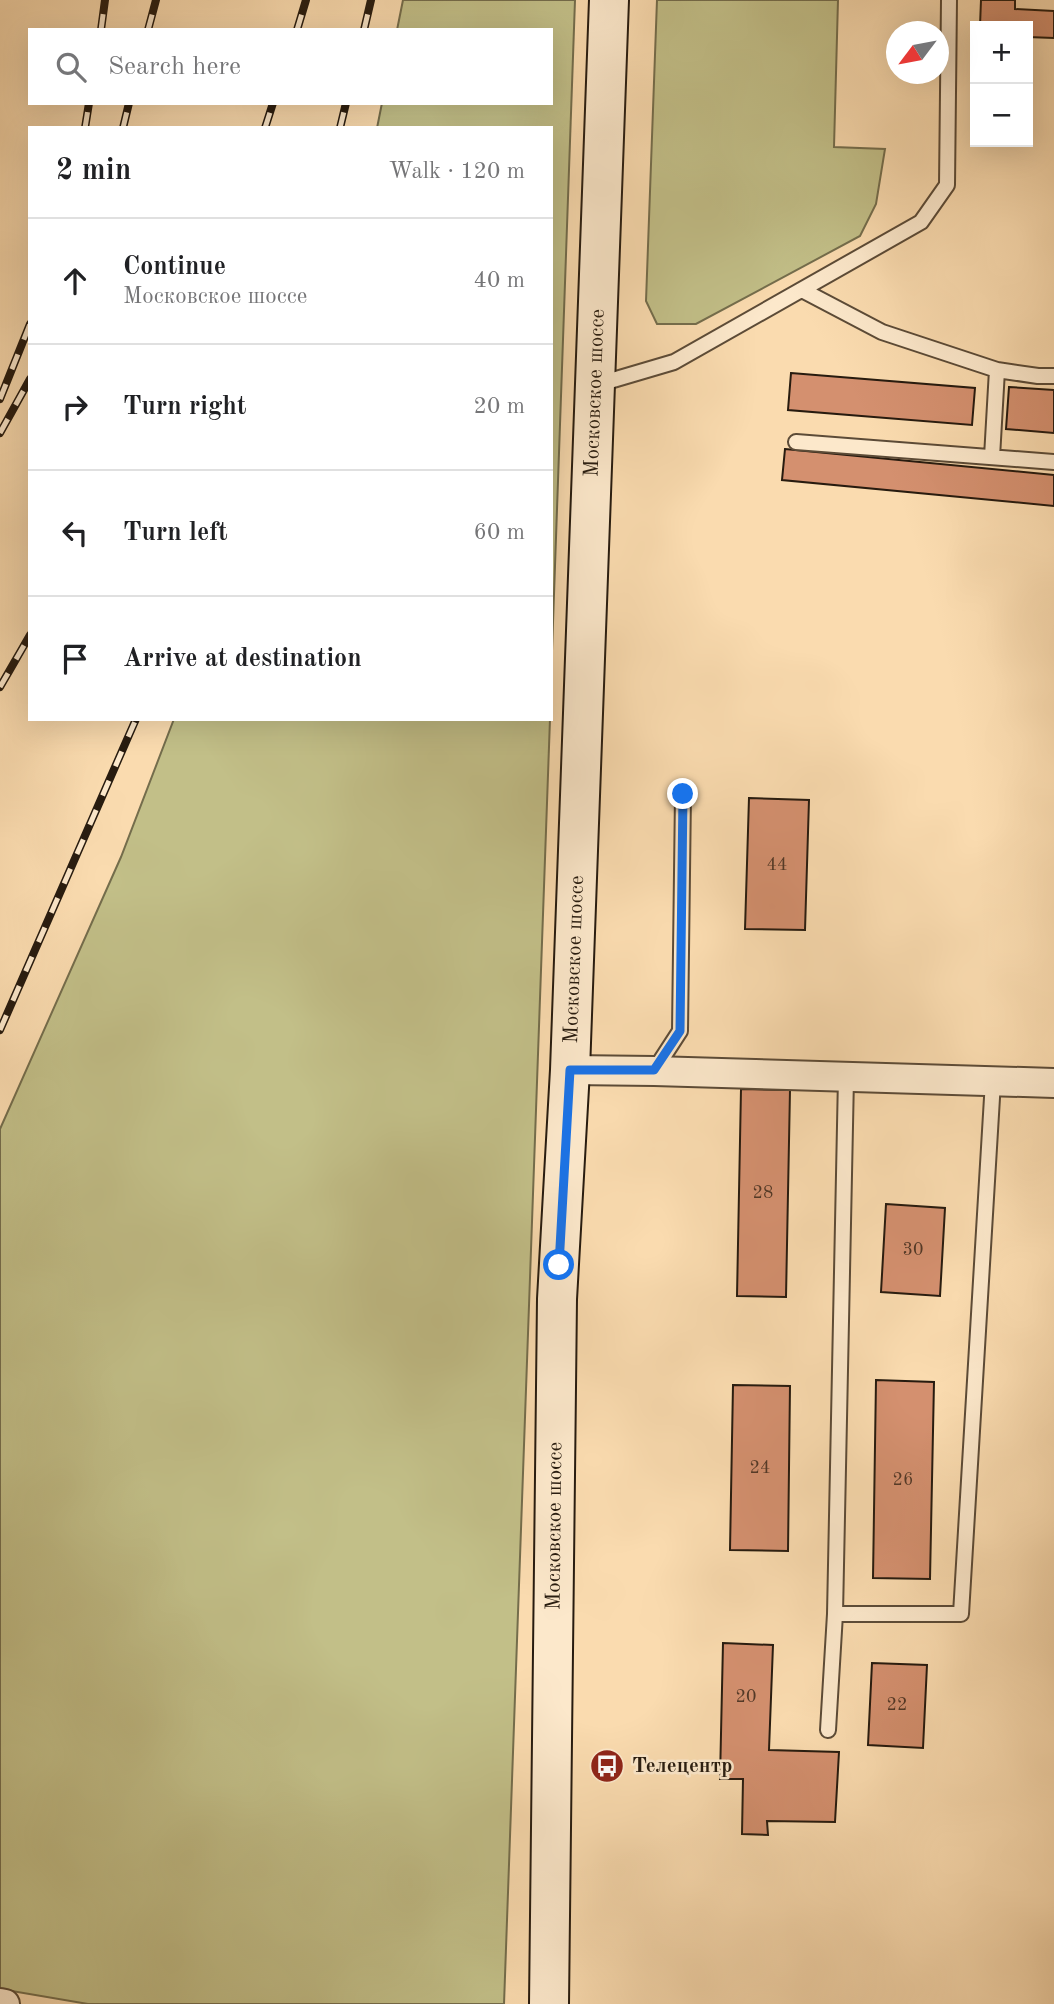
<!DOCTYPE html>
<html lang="en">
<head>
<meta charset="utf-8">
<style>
  :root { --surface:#fff; --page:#f2f2f2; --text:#202124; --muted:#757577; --line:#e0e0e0 }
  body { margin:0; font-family:"Old Standard TT",serif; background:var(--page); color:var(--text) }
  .controls { position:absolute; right:21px; top:21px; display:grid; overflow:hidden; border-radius:0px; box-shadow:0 7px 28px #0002 }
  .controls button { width:63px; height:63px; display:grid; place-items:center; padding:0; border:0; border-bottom:2px solid var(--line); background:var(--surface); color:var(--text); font:35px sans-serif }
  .compass { position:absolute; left:886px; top:21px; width:63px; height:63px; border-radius:50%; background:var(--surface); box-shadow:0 7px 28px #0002; rotate:238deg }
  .stop { position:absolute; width:21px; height:21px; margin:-16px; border:5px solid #1a73e8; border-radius:50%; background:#fff }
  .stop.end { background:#1a73e8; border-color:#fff; box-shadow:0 2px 7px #0008 }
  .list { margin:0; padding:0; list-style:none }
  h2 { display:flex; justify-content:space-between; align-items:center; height:91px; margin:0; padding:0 28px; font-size:30px }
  h2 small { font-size:23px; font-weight:400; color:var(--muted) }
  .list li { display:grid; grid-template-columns:46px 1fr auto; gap:21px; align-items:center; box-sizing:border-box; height:126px; padding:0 28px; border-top:2px solid var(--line) }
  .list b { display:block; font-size:26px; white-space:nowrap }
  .list p { margin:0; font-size:23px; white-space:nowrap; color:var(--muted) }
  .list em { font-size:23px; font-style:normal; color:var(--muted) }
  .icon { flex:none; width:38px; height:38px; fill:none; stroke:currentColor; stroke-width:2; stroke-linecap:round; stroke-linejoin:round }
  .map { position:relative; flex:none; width:1054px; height:2004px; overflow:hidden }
  .search { position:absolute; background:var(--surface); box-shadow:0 7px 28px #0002; left:28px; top:28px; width:525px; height:77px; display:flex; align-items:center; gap:18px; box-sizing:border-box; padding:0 24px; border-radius:0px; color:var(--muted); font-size:26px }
  .panel { position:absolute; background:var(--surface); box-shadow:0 7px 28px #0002; left:28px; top:126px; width:525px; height:595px; border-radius:0px }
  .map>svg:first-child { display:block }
  .green { fill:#c2bf88; stroke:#746d4c; stroke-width:2 }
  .building { fill:#d4906f; stroke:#271b0f; stroke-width:2 }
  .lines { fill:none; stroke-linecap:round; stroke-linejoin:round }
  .service-casing { stroke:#5c4b37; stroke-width:18 }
  .minor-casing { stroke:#5c4b37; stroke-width:32 }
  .secondary-casing { stroke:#271b0f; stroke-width:42 }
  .service { stroke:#fce8cb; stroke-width:14 }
  .minor { stroke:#fce8cb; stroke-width:28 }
  .secondary { stroke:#fce8cb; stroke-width:38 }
  .rail-casing { stroke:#271b0f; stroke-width:8 }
  .rail { stroke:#fce8cb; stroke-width:5; stroke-dasharray:16; stroke-linecap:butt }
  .route { stroke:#1a73e8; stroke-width:9 }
  .labels { text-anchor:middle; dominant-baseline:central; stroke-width:5; stroke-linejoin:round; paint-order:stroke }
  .number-label { font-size:18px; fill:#523827 }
  .street-label { font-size:21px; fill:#271b0f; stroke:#fce8cb }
  .poi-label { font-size:21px; font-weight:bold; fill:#271b0f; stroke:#fce8cb; text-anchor:start }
</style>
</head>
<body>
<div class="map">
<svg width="1054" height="2004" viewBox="0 0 1054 2004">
  <rect width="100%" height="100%" fill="#fadbaf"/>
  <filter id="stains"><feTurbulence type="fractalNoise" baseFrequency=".00286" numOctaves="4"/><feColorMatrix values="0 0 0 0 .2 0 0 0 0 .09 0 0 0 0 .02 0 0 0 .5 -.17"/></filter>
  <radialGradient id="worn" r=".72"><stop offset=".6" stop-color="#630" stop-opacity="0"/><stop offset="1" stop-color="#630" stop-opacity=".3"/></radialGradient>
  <path class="green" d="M403,0H575L551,679V128H377L382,103H551V30H397Z
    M657,0H838L834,147L885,149L876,204L860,236L696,324H657L646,301Z
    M174,719H550L504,2004H88L0,1989V1129L121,857Z"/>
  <path class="building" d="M981,0H1015V9L1054,11V38L1028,37V26H980Z
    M791,373L975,388L972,425L788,410Z
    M1009,387L1054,390V433L1006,429Z
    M785,449L1054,475V506L782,480Z
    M749,798L809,800L805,930L745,929Z
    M741,1089L790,1090L786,1297L737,1296Z
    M886,1204L945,1208L940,1296L881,1292Z
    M876,1380L934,1382L930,1579L873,1578Z
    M733,1385L790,1386L788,1551L730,1550Z
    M723,1643L773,1645L769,1750L839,1752L835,1822L767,1821L768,1835L742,1834L743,1779H720Z
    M872,1663L927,1665L923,1748L868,1745Z"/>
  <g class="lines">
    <g class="service-casing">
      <path id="service" d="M802,290L882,332L997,370L1038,376H1054
        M596,385L674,362L921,222L947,185L949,0
        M796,442L1054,462
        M992,457L997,370
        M654,1071L680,1031L683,794
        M846,1077L835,1614H961L993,1081
        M828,1730L835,1614"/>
    </g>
    <g class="minor-casing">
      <path id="minor" d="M570,1070L654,1071L1054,1083
        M0,2003L5,2004"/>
    </g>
    <g class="secondary-casing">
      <g id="secondary">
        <path id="s1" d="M549,2004L557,1299L570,1070L609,0"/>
      </g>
    </g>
    <use href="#service" class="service"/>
    <use href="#minor" class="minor"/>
    <use href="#secondary" class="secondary"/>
    <g class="rail-casing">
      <path id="rail" d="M101,30L105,0
        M148,30L156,0
        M297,30L306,0
        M364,30L371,0
        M85,128L89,103
        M123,128L129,103
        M265,128L273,103
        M340,128L346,103
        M0,399L30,324
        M0,433L30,379
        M0,687L30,635
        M0,1030L136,719"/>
    </g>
    <use href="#rail" class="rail"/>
  </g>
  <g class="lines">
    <path class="route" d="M559,1265L570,1070H654L680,1031L683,794"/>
  </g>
  <defs>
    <g id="bus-disc" transform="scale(1.75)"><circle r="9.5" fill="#8f2418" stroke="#fce8cb"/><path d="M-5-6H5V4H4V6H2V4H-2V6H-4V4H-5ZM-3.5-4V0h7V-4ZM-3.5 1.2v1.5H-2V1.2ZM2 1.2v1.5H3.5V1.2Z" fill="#fff"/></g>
  </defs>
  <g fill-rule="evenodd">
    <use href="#bus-disc" x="607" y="1766"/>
  </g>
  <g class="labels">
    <g class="number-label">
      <text x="777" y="865">44</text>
      <text x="763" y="1193">28</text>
      <text x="913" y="1250">30</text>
      <text x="760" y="1468">24</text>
      <text x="903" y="1480">26</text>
      <text x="746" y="1697">20</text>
      <text x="897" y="1705">22</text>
    </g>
    <g class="street-label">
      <text stroke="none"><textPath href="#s1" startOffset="1612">Московское шоссе</textPath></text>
      <text stroke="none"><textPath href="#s1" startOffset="1045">Московское шоссе</textPath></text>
      <text stroke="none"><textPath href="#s1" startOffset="478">Московское шоссе</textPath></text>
    </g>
    <g class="poi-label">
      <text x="632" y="1766">Телецентр</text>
    </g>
  </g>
  <rect width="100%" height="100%" filter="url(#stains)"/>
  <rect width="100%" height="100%" fill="url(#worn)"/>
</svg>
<div class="controls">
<button>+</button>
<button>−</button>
</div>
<svg class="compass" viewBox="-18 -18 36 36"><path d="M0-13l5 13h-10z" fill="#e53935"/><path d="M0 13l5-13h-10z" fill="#757577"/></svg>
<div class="stop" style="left:559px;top:1265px"></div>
<div class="stop end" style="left:683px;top:794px"></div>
<div class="search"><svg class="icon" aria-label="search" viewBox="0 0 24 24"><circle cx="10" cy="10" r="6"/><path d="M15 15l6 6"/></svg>Search here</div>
<section class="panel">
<h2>2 min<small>Walk · 120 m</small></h2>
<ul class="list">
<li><svg class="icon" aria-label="ahead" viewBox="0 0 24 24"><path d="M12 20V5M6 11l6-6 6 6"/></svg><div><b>Continue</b><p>Московское шоссе</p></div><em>40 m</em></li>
<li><svg class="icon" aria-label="right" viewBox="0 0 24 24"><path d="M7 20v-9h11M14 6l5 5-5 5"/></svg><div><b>Turn right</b></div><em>20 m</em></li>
<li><svg class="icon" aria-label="left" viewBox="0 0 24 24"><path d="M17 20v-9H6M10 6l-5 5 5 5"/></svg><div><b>Turn left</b></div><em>60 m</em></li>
<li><svg class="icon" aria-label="arrive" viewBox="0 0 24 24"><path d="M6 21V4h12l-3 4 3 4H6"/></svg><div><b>Arrive at destination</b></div></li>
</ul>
</section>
</div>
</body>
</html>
